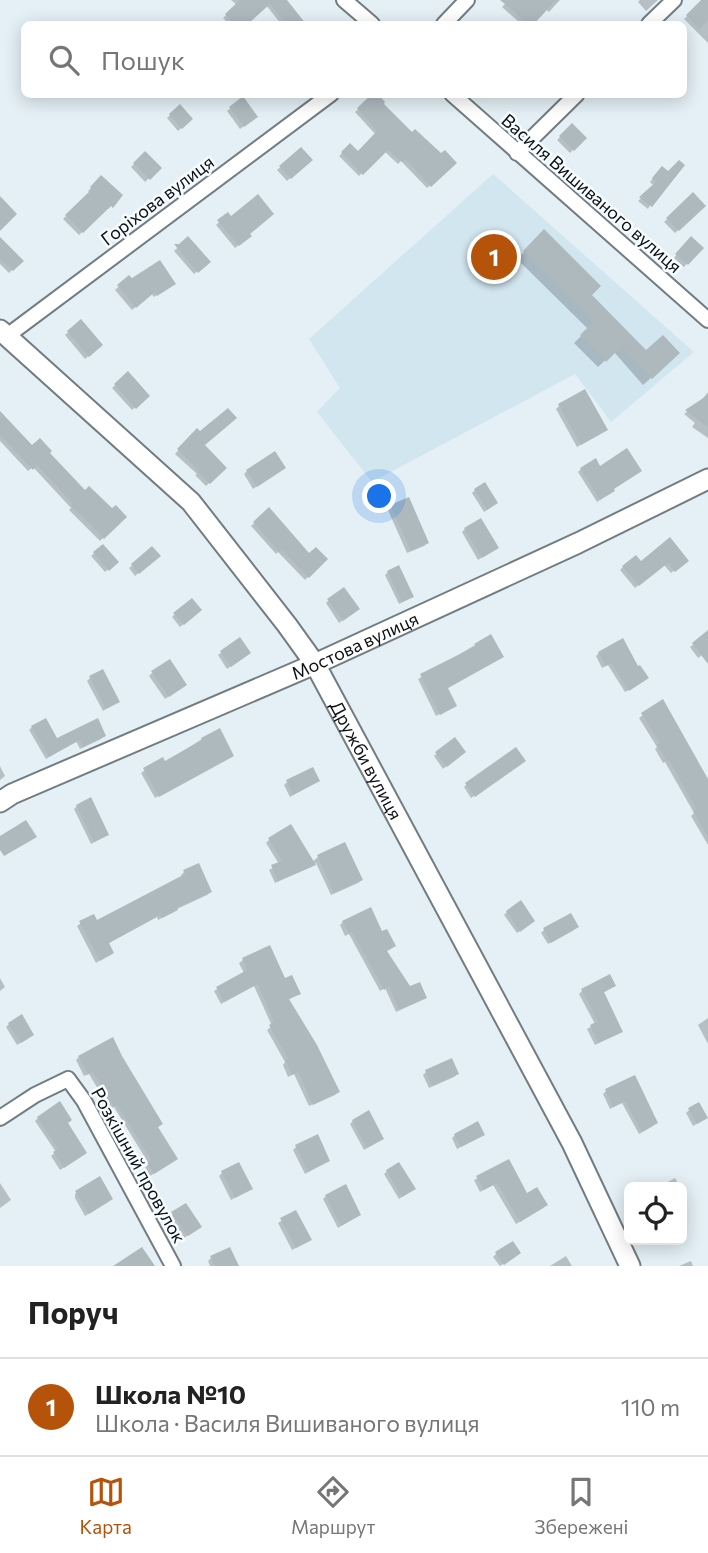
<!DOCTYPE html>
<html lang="uk">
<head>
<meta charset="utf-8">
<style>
  :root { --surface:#fff; --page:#f2f2f2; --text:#222; --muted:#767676; --line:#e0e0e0; --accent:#b45309 }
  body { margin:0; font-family:Commissioner,sans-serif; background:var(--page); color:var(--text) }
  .controls { position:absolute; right:21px; bottom:21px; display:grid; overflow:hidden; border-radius:10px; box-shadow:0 4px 18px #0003 }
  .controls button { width:63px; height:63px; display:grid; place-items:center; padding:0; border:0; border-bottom:2px solid var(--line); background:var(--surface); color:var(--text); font:35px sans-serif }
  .you { position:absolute; left:380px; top:497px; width:24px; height:24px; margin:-18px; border:5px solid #fff; border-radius:50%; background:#1a73e8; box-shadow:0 0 0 10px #1a73e833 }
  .badge { display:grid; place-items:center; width:46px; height:46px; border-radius:50%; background:var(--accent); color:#fff; font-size:23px; font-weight:700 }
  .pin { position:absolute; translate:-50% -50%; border:4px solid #fff; box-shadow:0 2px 7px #0006 }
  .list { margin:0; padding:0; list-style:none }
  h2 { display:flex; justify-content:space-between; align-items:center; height:91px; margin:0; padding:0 28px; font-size:30px }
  h2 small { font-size:23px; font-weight:400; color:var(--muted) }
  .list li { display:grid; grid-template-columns:46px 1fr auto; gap:21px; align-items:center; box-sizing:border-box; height:98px; padding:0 28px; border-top:2px solid var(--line) }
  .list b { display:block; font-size:26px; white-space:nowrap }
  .list p { margin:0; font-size:23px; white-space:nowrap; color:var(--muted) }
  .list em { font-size:23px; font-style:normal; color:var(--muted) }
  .icon { flex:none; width:38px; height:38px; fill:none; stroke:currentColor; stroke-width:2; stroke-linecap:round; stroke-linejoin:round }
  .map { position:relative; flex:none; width:708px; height:1266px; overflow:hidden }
  .search { position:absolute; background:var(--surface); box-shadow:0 4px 18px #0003; left:21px; right:21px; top:21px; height:77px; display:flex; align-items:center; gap:18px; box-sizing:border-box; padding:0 24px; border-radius:10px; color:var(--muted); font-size:26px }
  .sheet { height:189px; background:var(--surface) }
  nav { display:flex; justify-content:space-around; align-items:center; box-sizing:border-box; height:98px; border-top:2px solid var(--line); background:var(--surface); font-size:19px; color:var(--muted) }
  nav a { display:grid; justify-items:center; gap:4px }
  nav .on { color:var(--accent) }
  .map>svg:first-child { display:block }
  .built { fill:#d2e6f0 }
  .shadow { fill:#0003 }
  .building { fill:#aeb9be }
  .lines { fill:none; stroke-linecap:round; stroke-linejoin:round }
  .street-casing { stroke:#727c81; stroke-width:18 }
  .secondary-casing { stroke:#727c81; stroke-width:23 }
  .street { stroke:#fff; stroke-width:14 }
  .secondary { stroke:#fff; stroke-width:19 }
  .labels { text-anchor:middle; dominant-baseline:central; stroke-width:5; stroke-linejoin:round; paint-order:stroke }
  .street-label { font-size:18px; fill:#0c1012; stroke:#f7fcfe }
</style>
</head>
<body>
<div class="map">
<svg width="708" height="1266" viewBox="0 0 708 1266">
  <rect width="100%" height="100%" fill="#e4f0f6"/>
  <path class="built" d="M493,174L694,352L611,422L575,374L372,482L317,412L340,388L309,339Z"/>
  <path class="shadow" d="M231,0H281L295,13L304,24H281L266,5L245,24H229L223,18L237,5Z
    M509,0H523L540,15L531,24H521L502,7Z
    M543,0H560L549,12L539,3Z
    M640,0H658L646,11L638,2Z
    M704,0H708V43L684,19Z
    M375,94L381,104L412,134L455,163L427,188L401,161L398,164L384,151L359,176L339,156L350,145L358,153L376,135L355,112Z
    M243,99L253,119L240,129L227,111Z
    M179,106L191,119L178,131L167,118Z
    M572,125L584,138L570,153L557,140Z
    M301,149L310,159L287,181L277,170Z
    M145,153L159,168L145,182L131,167Z
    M659,171L668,173L648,209L638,201L654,186L650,182Z
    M101,177L121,196L108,209L107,208L79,235L63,219L90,193L88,191Z
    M693,195L704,206L675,233L664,222Z
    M227,214L250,236L235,248L216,225Z
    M544,232L590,295L646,352L671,360L643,385L614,352L598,367L574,343L588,329L517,259Z
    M188,238L208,262L194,274L174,251Z
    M0,239L21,261L9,273L0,264Z
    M691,239L701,248L684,267L674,258Z
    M129,277L132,281L171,286L154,297L151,293L132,310L115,290Z
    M81,321L101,345L85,359L65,335Z
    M128,374L148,396L132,410L112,388Z
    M708,392V438L692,427L695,423L684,414L699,403Z
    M559,406L606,430L577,447L556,409Z
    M0,426L32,448L48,453L85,493L112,511L124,517L100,541L69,510L71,508L33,467L28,471L0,441Z
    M197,430L203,446L224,468L206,486L195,475L197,474L175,454Z
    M581,469L612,490L613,491L597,502L578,472Z
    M247,471H280L253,489L244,474Z
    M475,490L493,506L484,512L472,493Z
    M391,507L427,543L424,546L407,553L388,510Z
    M269,510L309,556L326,559L305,580L278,552L276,554L251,526Z
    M465,529L497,548L478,560L462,532Z
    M102,546L116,562L105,572L91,556Z
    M152,548L158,556L135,576L129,568Z
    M686,561L671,573L664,565L635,588L620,570L623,567L641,563Z
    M388,572L412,596L409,599L399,604L385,575Z
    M329,600L354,612L339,623L326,603Z
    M197,613L180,627L172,617L175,614Z
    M708,633V651L698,658L690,647Z
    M239,639L246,656L227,669L218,655Z
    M475,645L502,657L446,689L455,706L436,716L418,679Z
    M599,653L644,681L625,692L608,665L602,668L596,656Z
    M152,673L182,687L165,699L149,676Z
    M90,678L118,702L103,711L87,681Z
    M662,702L708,781V845L691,816L694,813L665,762L663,763L655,749L657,747L639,718Z
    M32,727L56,740L104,736L101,739L80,749L76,741L46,759L29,730Z
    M202,739L232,756L155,798L141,773L162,759L164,763Z
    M437,753L461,755L443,769L434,756Z
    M521,764L471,798L464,787L467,784Z
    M0,766L5,776L0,780Z
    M318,781L290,797L284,785L287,782Z
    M77,806L104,837L91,844L74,809Z
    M269,840L312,862L318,857L344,844L361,880L358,883L331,895L316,863L311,867L275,883L269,870L279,864L266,843Z
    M184,872L210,892L207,895L177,909L172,913L158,920L157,917L107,944L112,953L96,963L77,926L81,923L96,922L182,877L181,875Z
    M507,912L530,924L517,933L504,915Z
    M343,922L385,952L409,989L425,997L422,1000L396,1012L385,988L380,991L349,934L345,936L340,925Z
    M544,930H574L548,944L541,933Z
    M270,947L284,980L299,993L288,1000L338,1091L335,1095L309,1106L294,1074L288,1077L283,1065L285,1062L267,1030L272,1026L254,986L221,1004L214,991L244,973L239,963L243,960Z
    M0,978L5,987L0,991Z
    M614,986L603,993L618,1034L595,1045L587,1029L595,1024L579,994L582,991Z
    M708,1018V1044L698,1025Z
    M9,1024L29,1038L17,1045L6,1027Z
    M79,1057L156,1128L173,1162L150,1176L145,1168L149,1164L114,1107L110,1109L89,1074L84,1076L76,1060Z
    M426,1072L457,1074L454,1077L429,1088L423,1075Z
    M634,1077L653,1126L639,1134L622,1103L610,1109L603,1094L606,1091Z
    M689,1110L702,1121L693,1126L686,1113Z
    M38,1118L82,1156L60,1170L51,1156L56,1152L35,1121Z
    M353,1121L379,1141L364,1150L350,1124Z
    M455,1135H483L457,1149L452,1138Z
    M296,1147L328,1161L305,1174L293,1150Z
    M508,1161L526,1195L543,1208L516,1224L493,1185L480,1192L474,1180Z
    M387,1171L414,1189L399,1199L384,1174Z
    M222,1173L251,1189L231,1200L219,1176Z
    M675,1178L680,1187H659Z
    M0,1183L11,1200L0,1208Z
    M78,1191L108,1202L85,1216L75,1198V1194Z
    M326,1196L359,1215L338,1228L323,1199Z
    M295,1212L307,1242L292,1250L278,1223Z
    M173,1214L196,1230L184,1238L170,1217Z
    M229,1249L237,1266H210L208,1261L211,1258Z
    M496,1254L516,1256L500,1266L493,1257Z
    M566,1256L572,1266H550Z
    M691,1261L693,1266H679Z"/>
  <path class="building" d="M240,0H287L306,24H286L270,4L248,24H235L225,14Z
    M500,0H556L534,24H528Z
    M701,0H708V21L700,29L686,15Z
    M372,94H378L385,102L384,104L412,132L415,129L441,153L445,150L457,163L431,187L405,159L402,162L388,150L363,175L341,152L350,143L358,151L377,131L357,108Z
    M243,96L258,117L244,127L229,107Z
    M180,104L193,119L182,129L169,114Z
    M572,123L587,138L574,151L559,136Z
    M301,147L313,160L291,179L279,166Z
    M145,151L162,168L150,180L133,163Z
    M679,160L685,165L652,207L639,197L656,182L652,178L662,166L668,171Z
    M101,175L123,195L113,208L111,206L83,233L65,215L92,189L90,187Z
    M693,192L706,206L679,231L666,218Z
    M258,194L274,214L250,234L252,236L239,246L217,220L228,212L231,216Z
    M0,196L17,214L0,231Z
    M544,229L601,286L592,295L646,350L663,335L680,353L652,379L622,346L606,362L580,335L594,321L523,251Z
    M188,236L211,262L198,273L174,244H179Z
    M691,236L704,248L688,265L675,254Z
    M0,237L24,261L13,271L0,259Z
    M160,260L176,284L157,296L155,292L136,308L117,285L129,275L132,278Z
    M81,319L103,345L89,357L67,331Z
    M128,371L150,396L136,409L114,384Z
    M585,389L608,430L581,445L558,404Z
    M708,395V428L685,410Z
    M228,408L237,418L205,445L227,468L210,484L197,471L198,470L177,449L197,428L200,431Z
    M0,411L32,445L40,438L52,451L50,453L85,490L89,486L112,508L116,505L127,517L104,539L93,527L71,506L73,504L37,465L33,470L0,435Z
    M627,448L642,471L614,489L615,491L600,500L580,468L596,458L600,466Z
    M275,451L286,468L257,487L246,470Z
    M485,482L498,503L487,510L474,489Z
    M409,497L429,543L411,551L390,505Z
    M269,507L309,553L316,547L328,559L309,578L282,550L280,553L253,522Z
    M481,518L499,548L482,558L464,528Z
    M670,537L689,561L675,572L668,563L639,586L622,566L636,555L641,561Z
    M103,544L119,562L109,571L93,552Z
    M152,546L161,556L139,574L131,564Z
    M399,565L414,597L402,602L387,571Z
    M344,587L360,609L343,621L327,599Z
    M192,598L202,610L184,625L173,613Z
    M708,630V664L692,643Z
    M491,634L504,657L448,688L457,706L440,715L420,674L476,646L474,644Z
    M240,637L251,653L231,667L220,651Z
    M623,638L638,666L640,665L649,678L629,691L611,663L606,666L598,652Z
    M170,659L187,685L169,697L151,671Z
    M103,669L120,702L106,709L89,676Z
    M663,699L708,779V837L693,811L696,809L669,760L667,761L657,745L660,743L641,713Z
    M46,718L57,738L98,718L106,736L83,747L80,740L49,757L31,726Z
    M220,728L234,756L159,797L143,768L163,757L165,761L202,740L201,738Z
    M455,737L466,752L447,767L435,752Z
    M516,747L526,761L475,797L465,783Z
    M313,767L320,781L293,795L286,780Z
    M91,797L109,835L94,842L76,805Z
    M26,820L37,837L4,856L0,850V836Z
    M291,824L316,865L278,881L271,865L282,861L268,838Z
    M345,842L363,880L334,893L317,855Z
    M199,863L212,892L177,908L178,910L162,918L160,915L109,943L114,953L100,961L79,921L94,914L97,920L185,874L183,870Z
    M521,900L535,921L520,932L506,911Z
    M371,907L382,931L387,929L396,946L387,951L410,986L420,982L427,998L399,1010L389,986L384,990L352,932L349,934L342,921Z
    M571,913L579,927L551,943L543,928Z
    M270,945L285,978L292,975L301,994L289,999L317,1045L340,1092L313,1105L298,1072L292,1075L285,1060L288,1059L269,1025L274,1022L258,984L224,1002L216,987L247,970L242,958Z
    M610,974L616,986L604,992L623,1032L598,1043L590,1025L598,1021L581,989Z
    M22,1014L34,1035L21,1043L8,1023Z
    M113,1037L122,1056L163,1124L158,1127L178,1159L154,1174L147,1163L151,1160L117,1105L114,1107L93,1072L88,1074L78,1056Z
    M452,1058L459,1074L432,1086L425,1070Z
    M635,1075L658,1123L642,1132L625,1101L613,1107L605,1089Z
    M60,1101L72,1120L68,1123L87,1153L64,1168L53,1152L58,1149L37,1117Z
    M699,1102L708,1118L697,1124L688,1108Z
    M369,1110L384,1139L367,1148L352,1120Z
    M478,1121L485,1135L461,1147L454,1134Z
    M318,1134L330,1161L308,1172L295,1145Z
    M509,1159L527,1193L537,1187L548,1205L520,1222L497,1183L484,1190L476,1176Z
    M239,1162L253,1189L235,1198L221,1171Z
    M399,1162L416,1189L402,1197L386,1170Z
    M100,1176L113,1199L89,1214L75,1191Z
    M346,1184L361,1215L341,1226L325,1195Z
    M186,1203L202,1227L188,1236L171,1212Z
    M296,1210L312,1240L296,1248L280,1218Z
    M513,1241L521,1253L504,1265L495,1252Z
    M142,1247L155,1266H113Z
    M230,1247L239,1266H215L210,1256Z"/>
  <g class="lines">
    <g class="street-casing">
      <path id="street" d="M344,0L372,24
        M444,24L467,0
        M649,24L674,0
        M452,94L708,320
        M517,153L577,94
        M7,336L331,94
        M0,1118L35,1095L68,1079L84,1101L173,1266"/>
    </g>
    <g class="secondary-casing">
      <g id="secondary">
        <path id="s1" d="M0,330L191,502L287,625L315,664L572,1143L630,1266"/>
        <path id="s2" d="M0,802L12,794L315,664L578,543L708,479"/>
      </g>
    </g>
    <use href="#street" class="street"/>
    <use href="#secondary" class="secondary"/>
  </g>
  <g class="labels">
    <g class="street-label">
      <text transform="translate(592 193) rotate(41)">Василя Вишиваного вулиця</text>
      <text transform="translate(157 200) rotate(-37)">Горіхова вулиця</text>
      <text stroke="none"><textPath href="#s2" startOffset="388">Мостова вулиця</textPath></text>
      <text stroke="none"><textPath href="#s1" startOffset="570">Дружби вулиця</textPath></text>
      <text transform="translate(139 1165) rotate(61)">Розкішний провулок</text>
    </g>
  </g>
</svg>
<div class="controls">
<button><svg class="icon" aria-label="locate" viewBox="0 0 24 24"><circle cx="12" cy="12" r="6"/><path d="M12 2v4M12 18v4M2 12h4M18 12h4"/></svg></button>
</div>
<div class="you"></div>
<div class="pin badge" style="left:494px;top:257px">1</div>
<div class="search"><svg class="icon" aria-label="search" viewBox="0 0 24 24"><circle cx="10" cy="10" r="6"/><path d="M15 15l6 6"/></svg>Пошук</div>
</div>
<section class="sheet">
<h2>Поруч<small></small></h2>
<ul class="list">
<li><span class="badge">1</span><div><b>Школа №10</b><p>Школа · Василя Вишиваного вулиця</p></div><em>110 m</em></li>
</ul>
</section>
<nav>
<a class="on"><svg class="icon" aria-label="map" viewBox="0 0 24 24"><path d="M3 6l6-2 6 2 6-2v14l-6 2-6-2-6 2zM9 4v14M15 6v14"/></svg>Карта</a>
<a><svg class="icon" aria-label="directions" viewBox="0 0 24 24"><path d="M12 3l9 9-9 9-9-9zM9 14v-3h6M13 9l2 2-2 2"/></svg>Маршрут</a>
<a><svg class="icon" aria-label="saved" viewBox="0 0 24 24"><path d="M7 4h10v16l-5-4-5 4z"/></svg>Збережені</a>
</nav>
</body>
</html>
